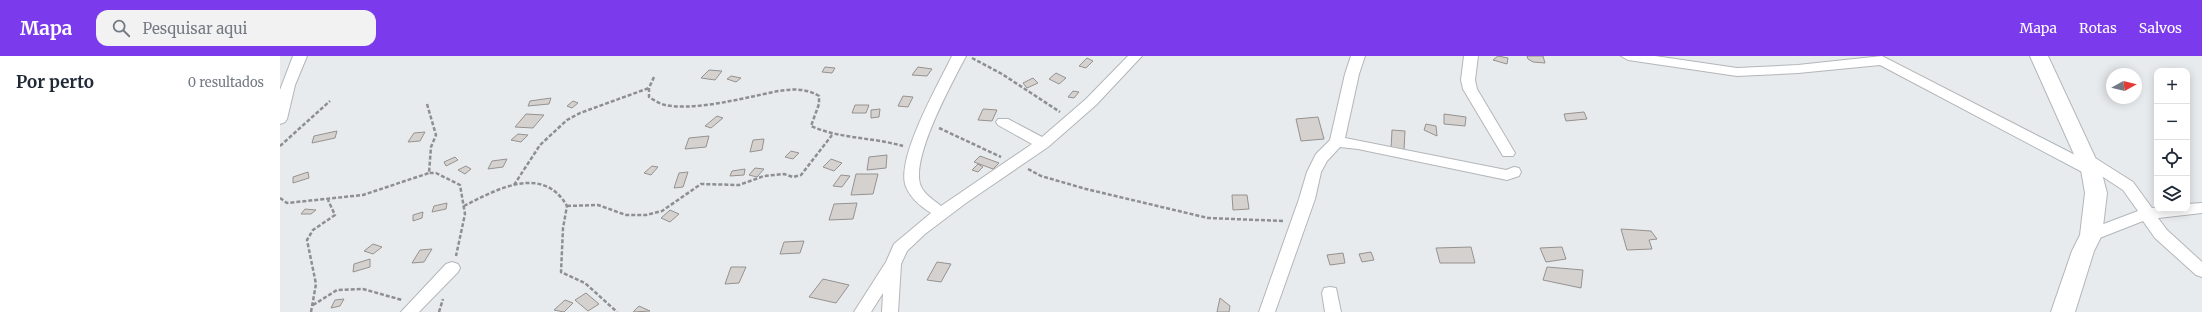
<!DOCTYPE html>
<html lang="pt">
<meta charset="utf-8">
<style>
:root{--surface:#fff;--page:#f2f2f3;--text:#1f2937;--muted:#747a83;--line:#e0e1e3;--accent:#7c3aed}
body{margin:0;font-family:Merriweather,serif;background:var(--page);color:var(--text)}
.controls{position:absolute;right:12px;top:12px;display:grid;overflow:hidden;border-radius:8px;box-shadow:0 2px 10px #0003}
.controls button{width:36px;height:36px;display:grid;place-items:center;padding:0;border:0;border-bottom:1px solid var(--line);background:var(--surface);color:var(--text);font:20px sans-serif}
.compass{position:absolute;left:1826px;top:12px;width:36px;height:36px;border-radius:50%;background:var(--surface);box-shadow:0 2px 10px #0003;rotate:82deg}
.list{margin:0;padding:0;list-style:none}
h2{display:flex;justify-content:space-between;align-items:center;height:52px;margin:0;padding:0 16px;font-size:17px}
h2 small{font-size:13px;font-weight:400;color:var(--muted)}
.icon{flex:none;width:22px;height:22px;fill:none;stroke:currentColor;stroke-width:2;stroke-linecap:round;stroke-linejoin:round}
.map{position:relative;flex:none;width:1922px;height:256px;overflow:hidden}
header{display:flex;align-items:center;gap:24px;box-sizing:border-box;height:56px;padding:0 20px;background:var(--accent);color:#fff}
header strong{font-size:19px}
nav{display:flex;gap:22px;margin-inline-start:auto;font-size:14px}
.search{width:280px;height:36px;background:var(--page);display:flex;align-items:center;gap:10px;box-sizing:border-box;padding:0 14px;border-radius:12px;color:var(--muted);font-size:15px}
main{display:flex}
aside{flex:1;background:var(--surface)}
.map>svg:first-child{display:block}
.building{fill:#d5d1cf;stroke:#959290}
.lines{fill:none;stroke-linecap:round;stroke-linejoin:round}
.street-casing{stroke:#b3b6b8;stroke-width:2}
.secondary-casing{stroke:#b3b6b8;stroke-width:2}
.path{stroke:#8d8f91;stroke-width:2.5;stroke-dasharray:4 2;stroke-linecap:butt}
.street{fill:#fff;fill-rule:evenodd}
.secondary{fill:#fff;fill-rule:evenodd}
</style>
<header>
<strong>Mapa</strong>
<div class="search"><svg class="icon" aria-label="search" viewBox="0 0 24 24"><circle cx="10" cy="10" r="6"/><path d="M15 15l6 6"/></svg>Pesquisar aqui</div>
<nav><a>Mapa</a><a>Rotas</a><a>Salvos</a></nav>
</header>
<main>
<aside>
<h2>Por perto<small>0 resultados</small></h2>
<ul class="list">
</ul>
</aside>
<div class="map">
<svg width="1922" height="256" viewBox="0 0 1922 256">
<rect width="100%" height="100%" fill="#e8ebee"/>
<path class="building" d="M1218 0 1228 2 1227 8 1213 4Z
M1247 0H1263L1265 7 1253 6 1248 3Z
M807 2 813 5 806 12 799 10Z
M545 11 555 12 552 17 542 16Z
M638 11 652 13 647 20 632 19Z
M429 14 442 15 435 24 421 22Z
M776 17 786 22 779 28 769 23Z
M451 20 461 22 456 26 447 23Z
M753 22 758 27 747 32 743 27Z
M793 35 799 36 794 42 788 41Z
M623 40 633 41 628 51 618 50Z
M271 42 269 48 248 50 250 45Z
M293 45 298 47 292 52 287 50Z
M575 49H589L586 57H572Z
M600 53 599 61 591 62V54Z
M703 53 717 54 712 65 698 64Z
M1304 56 1307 63 1286 65 1284 58Z
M246 58 264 59 253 72 235 71Z
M1164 58 1186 61 1185 70 1164 68Z
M437 60 443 62 431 72 425 70Z
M1038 61 1044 83 1021 85 1016 63Z
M1146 68 1156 70 1157 80 1144 74Z
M1112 74 1125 75 1124 94 1111 93Z
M57 75 55 82 32 87 34 80Z
M145 76 140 85 128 86 134 77Z
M238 78 248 79 241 86 231 84Z
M429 80 426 91 405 93 409 82Z
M484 83 482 94 470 96 473 84Z
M511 95 519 97 513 103 505 101Z
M607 99 606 112 587 114 589 101Z
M700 100 719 107 713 113 694 106Z
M175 101 178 104 166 110 164 106Z
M227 103 223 111 208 113 212 105Z
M551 103 562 107 554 115 543 111Z
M698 108 703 111 698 116 692 114Z
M186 110 191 113 185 118 178 114Z
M372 110 378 111 371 119 364 117Z
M475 112 484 113 477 121 469 119Z
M465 113 464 119 450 120 452 115Z
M28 116 29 122 13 127V121Z
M408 116 403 131 394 132 399 117Z
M576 118H598L593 138 571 139Z
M561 119 570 120 562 131 553 130Z
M952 139H967L969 153 953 154Z
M167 147 166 153 152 156 154 150Z
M577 147 573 163 549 164 554 148Z
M25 153 36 154 31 158H21Z
M390 154 399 158 390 166 381 162Z
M143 156 142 162 133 165V159Z
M1341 173 1371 175 1377 183 1369 184 1372 193 1347 194Z
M524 185 520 197 500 198 504 186Z
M93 188 102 191 93 198 84 195Z
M1191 191 1195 207H1160L1156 192Z
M1282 191 1286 203 1266 206 1260 192Z
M152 193 144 206 132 207 140 194Z
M1091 196 1094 204 1082 206 1079 198Z
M1063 197 1065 207 1050 209 1047 199Z
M90 203V211L73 216 74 208Z
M657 206 671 208 661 226 647 224Z
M451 211H466L459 227 445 228Z
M1267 211 1303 214 1301 232 1263 224Z
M543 223 569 229 556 247 529 241Z
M306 237 319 248 308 255 295 244Z
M940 242 950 250 949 256H937Z
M64 243 60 250 51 252 55 244Z
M285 244 293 247 284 256 274 254Z
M359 250 370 255 353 256Z"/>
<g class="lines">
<g class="street-casing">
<path id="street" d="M13 0H27L15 29 7 63 5 66 0 68V34Z
M672 0H686C672 27 632 99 640 128 643 138 654 144 661 150L752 88 718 69 716 66 718 63H728L762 81 806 43 848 0H862L816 49 768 91 686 147 645 178 627 195 621 208 618 256H602L603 237 591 256H574L606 206 614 188 651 157C640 150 629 141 625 128 618 98 659 27 672 0Z
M1071 0H1085L1079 18 1065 82 1226 114 1234 111 1239 112 1241 116 1239 120 1227 124 1078 93 1060 91 1047 105 1041 116 1035 143 995 256H979L1019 143 1027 116 1036 98 1050 84 1065 18Z
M1184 0H1198L1195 24 1197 33 1235 97 1233 100H1223L1183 33 1181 24Z
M1341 0H1375L1457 12 1518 9 1602 0 1801 102 1807 99 1812 100 1853 126 1872 152 1907 153V148L1922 147V157L1878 162 1887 174 1922 206V221L1916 219 1875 182 1863 165 1817 183 1811 185 1805 183 1803 179 1805 175 1858 155 1843 134 1817 117 1811 119 1806 118 1600 9 1518 17 1457 20 1348 4Z
M172 206 178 208 180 212 178 216 139 256H121L166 208Z
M1050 231 1056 232 1061 256H1045L1042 237 1044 232Z"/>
</g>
<g class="secondary-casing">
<path id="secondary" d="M1750 0H1768L1821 114 1827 137 1822 179 1814 195 1795 256H1771L1792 195 1800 179 1805 137 1801 114Z"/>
</g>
<path class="path" d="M692 2 722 18 780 56
M374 21 369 32V41C374 44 380 48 385 49 409 54 447 46 470 41 492 37 518 27 539 40V48L531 70C560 83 592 81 623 90
M147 48 156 79 151 91 149 117H156L180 129 185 158 176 200
M659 72 721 101
M0 90 50 45
M748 113 761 120 806 133 928 162 1003 165
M234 129 260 89 287 64 300 57 369 32
M0 142 7 147 83 139 149 117
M184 150C217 133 263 108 287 150L283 172 281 216 305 227 337 256
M287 150 318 149 346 159H366L382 155 421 128 459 129 484 120 504 118 513 121 521 119 552 79
M33 249 57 234 83 233 122 244
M31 256 36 228 27 184 33 174 55 159 48 144
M159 256 163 243"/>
<use href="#street" class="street"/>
<use href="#secondary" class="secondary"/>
</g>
</svg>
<div class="controls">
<button>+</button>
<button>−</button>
<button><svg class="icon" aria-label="locate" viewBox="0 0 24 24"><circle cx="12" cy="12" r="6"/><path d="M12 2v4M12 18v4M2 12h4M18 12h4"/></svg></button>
<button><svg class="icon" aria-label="layers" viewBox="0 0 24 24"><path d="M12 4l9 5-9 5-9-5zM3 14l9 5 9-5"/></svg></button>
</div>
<svg class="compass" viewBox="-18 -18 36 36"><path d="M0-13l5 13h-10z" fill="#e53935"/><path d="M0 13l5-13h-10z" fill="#747a83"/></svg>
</div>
</main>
